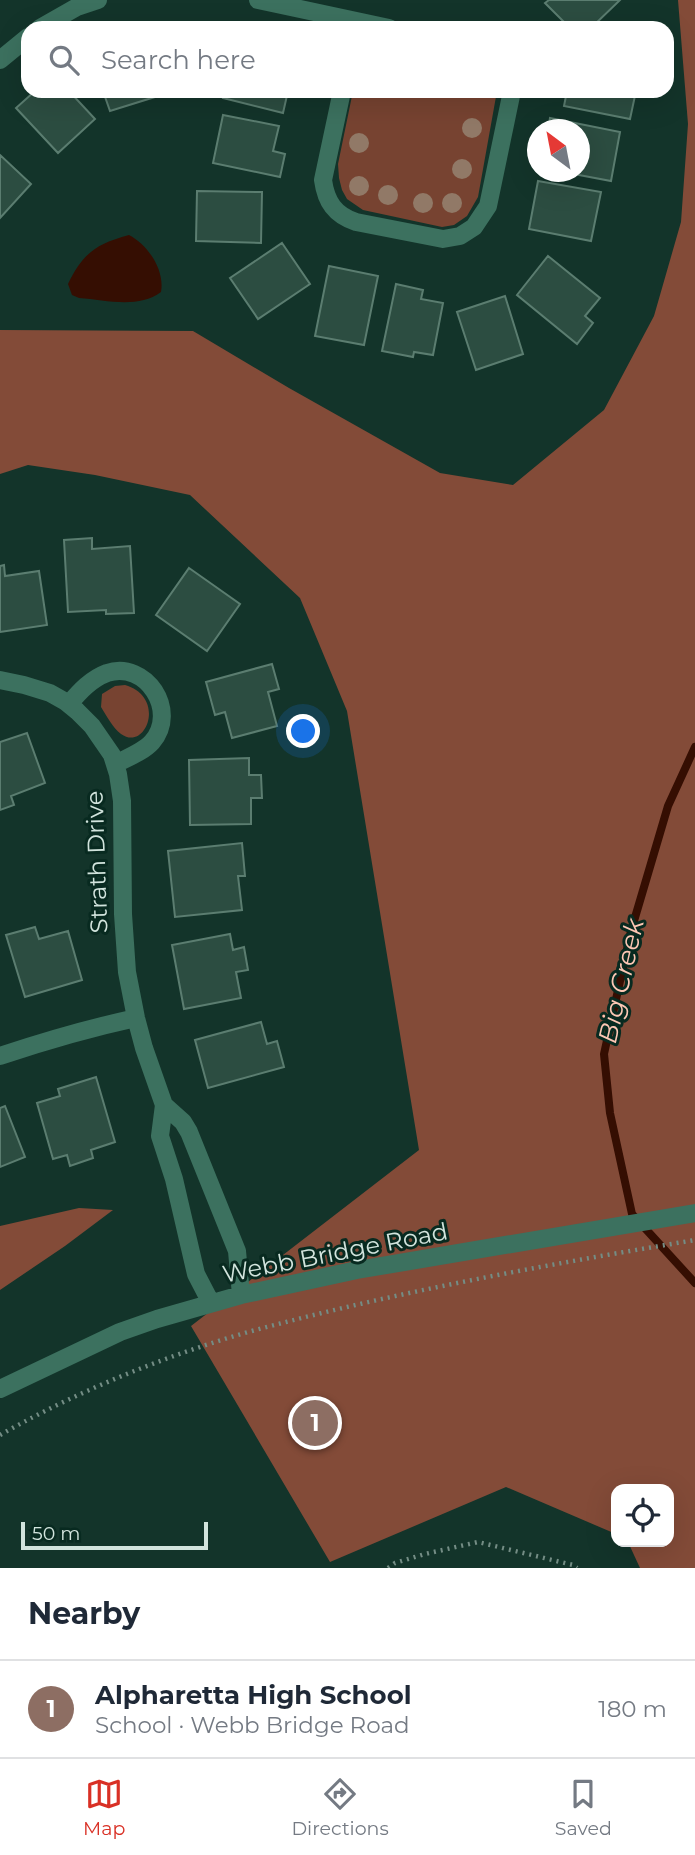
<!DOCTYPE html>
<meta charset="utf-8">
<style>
:root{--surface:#fff;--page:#f6f6f7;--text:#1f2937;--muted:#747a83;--line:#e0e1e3;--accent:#d93025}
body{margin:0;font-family:Montserrat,sans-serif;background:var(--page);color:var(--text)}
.controls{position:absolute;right:21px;bottom:21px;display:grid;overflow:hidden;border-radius:14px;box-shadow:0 7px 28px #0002}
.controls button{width:63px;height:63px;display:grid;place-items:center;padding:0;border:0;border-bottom:2px solid var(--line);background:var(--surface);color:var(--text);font:35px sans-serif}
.compass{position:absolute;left:527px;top:119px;width:63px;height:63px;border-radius:50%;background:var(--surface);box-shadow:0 7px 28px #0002;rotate:328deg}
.scale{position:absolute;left:21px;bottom:18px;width:187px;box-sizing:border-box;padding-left:7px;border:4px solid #d2e4dd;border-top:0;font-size:19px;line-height:24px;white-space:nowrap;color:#d2e4dd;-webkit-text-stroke:5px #082a20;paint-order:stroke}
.you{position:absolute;left:304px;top:732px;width:24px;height:24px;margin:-18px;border:5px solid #fff;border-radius:50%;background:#1a73e8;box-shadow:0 0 0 10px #1a73e833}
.badge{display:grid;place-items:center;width:46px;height:46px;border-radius:50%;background:var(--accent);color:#fff;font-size:23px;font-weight:700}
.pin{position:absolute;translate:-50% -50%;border:4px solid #fff;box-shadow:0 2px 7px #0006}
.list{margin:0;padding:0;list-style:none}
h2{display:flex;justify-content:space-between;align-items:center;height:91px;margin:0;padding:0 28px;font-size:30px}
h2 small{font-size:23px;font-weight:400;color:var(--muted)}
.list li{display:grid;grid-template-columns:46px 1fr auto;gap:21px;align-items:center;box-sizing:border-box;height:98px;padding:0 28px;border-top:2px solid var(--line)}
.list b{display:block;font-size:26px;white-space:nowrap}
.list p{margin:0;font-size:23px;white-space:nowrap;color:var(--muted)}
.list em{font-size:23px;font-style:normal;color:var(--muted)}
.icon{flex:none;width:38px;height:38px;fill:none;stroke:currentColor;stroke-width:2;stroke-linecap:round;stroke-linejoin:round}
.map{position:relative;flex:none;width:695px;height:1568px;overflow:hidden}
.search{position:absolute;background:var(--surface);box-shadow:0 7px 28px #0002;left:21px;right:21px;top:21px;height:77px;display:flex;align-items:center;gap:18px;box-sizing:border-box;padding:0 24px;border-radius:21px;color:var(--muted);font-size:26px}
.sheet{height:189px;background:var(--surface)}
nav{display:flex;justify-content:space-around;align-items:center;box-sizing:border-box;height:98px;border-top:2px solid var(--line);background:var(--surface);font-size:19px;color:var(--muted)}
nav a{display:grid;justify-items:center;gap:4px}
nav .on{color:var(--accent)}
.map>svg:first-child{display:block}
.green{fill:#774331}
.forest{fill:#834b38}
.water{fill:#350e02}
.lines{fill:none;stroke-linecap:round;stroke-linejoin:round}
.stream{stroke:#350e02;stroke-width:8}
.building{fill:#2c4d41;stroke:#5b7d70;stroke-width:2}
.path{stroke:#748d85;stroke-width:4.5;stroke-dasharray:2 5;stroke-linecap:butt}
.minor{stroke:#3c715f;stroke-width:18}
.tree{fill:#917967}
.labels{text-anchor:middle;stroke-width:6;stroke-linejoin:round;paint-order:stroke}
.street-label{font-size:24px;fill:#d2e4dd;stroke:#082a20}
.water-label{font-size:26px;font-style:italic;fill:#fdc7b4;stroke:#082a20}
</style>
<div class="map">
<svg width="695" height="1568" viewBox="0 0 695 1568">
<rect width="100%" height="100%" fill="#13342a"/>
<path class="green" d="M353 91H497L478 197 467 216 454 225 442 227 363 210 347 199 342 190 339 178 338 164Z
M125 685C167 697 146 752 121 734 113 728 106 715 101 707L102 694 115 686Z"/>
<path class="forest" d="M678 0H695V1568H640L628 1542H669V1489H616V1534L506 1487 330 1562 191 1326 419 1150 347 711 300 598 190 495 95 475 28 465 0 474V330L193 331 289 388 440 473 513 485 604 410 654 316 681 222 688 124Z
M79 1208 113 1210 65 1246 0 1290V1226Z"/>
<path class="water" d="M129 235C148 245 165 270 161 292 138 309 106 300 79 298L72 295 68 284C83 253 96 244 129 235Z"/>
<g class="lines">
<path class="stream" d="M695 747 668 806 631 931 604 1054 610 1113 632 1214 695 1283"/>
</g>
<path class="building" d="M549 0H620L591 28H570L545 3Z
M35 91H69L95 119 58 153 16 108Z
M103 91H156L158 96 110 111Z
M225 91H288L283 113 223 98Z
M567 91H636L630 119 564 106Z
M223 115 279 126 273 151 285 154 280 177 213 163Z
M550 118 620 132 611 181 563 172H580V130H548Z
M0 155 31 184 0 218Z
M538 181 601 192 591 241 529 229Z
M197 191 262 192 261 243 196 241Z
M282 243 310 284 258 319 230 278Z
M548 256 600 298 585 316 593 323 577 344 517 295Z
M329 266 378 276 364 345 315 336Z
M396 284 423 290 421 299 443 303 433 355 414 352 413 357 382 351Z
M505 296 523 354 476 370 457 312Z
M92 538V549L130 546 134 613 106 614V610L68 612 64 540Z
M4 565 5 576 39 571 47 625 0 632V566Z
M189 568 240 604 207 651 156 615Z
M272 664 279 689 268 692 277 726 232 738 225 712 215 715 206 682Z
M27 733 45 783 11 796 14 805 0 810V742Z
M249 758V775H261L262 798H251V824L190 825 189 760Z
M242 843 245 876H238L242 910 175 917 168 851Z
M35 927 39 939 68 931 82 980 25 997 6 935Z
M230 934 233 950 244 947 248 970 236 972 241 998 184 1009 172 945Z
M261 1022 267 1044 277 1041 284 1067 208 1088 195 1040Z
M96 1077 115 1142 91 1150 93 1158 70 1166 67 1155 53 1159 37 1103 60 1096 58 1089Z
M5 1106 25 1157 0 1167V1108Z"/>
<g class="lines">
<path class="path" d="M0 1435C78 1391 162 1357 248 1332 395 1292 545 1265 695 1240
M388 1568 395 1563 425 1554 478 1542 573 1565 577 1568"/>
<path class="minor" d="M258 0 389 28
M40 28 77 7 98 0
M0 60 28 37
M342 91 323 180C326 202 335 215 356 222L443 239 460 236 474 227 488 206 512 91
M0 680 24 685 50 693 66 702 77 711 92 726 112 755 118 774 122 801 123 914 127 972 136 1018 144 1048 164 1105 183 1122 189 1132 237 1251 241 1295
M69 704C80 691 91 679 107 673 146 660 179 711 152 742 143 752 127 758 115 764
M0 1056C45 1041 90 1028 136 1018
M164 1105 160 1136 174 1179 196 1274 211 1303
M0 1389 120 1332 157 1319 241 1295 357 1270 695 1213"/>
</g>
<g class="tree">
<circle cx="472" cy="128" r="10"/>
<circle cx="359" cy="143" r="10"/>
<circle cx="462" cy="169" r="10"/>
<circle cx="359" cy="186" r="10"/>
<circle cx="388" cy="195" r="10"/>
<circle cx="423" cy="203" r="10"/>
<circle cx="452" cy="203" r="10"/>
</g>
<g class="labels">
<g class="street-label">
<text transform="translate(97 862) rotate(-92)" y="8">Strath Drive</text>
<text transform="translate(335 1253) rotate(-11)" y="8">Webb Bridge Road</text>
</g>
<g class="water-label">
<text transform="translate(621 981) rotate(-77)" y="9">Big Creek</text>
</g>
</g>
</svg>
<div class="controls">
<button><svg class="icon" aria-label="locate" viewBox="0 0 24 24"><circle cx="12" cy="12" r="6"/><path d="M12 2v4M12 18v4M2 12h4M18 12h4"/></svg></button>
</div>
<svg class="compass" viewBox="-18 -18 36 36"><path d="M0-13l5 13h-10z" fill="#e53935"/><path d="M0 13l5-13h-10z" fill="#747a83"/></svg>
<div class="scale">50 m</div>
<div class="you"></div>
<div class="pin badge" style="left:315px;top:1423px;background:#8d6e63">1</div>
<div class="search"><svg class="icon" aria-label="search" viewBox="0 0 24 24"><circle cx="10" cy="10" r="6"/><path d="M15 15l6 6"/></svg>Search here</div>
</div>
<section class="sheet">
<h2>Nearby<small></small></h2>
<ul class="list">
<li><span class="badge" style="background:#8d6e63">1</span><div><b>Alpharetta High School</b><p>School · Webb Bridge Road</p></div><em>180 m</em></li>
</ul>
</section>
<nav>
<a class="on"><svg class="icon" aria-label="map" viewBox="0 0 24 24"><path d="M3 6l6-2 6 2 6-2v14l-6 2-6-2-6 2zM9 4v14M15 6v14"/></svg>Map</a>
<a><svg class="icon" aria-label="directions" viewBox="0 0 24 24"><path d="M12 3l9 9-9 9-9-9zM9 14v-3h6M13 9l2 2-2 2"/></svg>Directions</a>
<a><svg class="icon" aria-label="saved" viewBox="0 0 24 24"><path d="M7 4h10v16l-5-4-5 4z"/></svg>Saved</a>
</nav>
